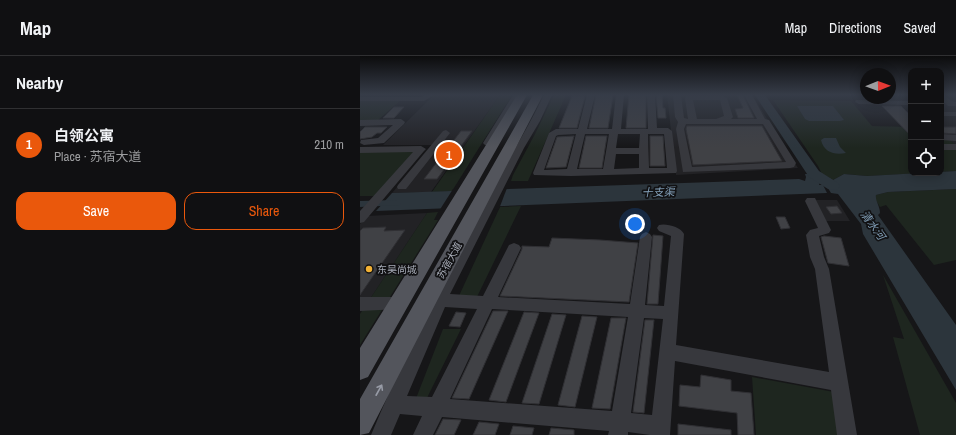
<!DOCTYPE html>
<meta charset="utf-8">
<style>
:root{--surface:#101012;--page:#19191b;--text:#f1f3f6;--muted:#9c9d9f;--line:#303032;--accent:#ea580c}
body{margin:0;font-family:"Archivo Narrow","Noto Sans SC",sans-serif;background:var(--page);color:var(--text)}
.controls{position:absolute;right:12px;top:12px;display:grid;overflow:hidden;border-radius:8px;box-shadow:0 2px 10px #0003}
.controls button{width:36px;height:36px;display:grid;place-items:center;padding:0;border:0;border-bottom:1px solid var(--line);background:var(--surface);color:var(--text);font:20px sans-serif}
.compass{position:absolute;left:500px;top:12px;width:36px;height:36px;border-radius:50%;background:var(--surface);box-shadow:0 2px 10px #0003;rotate:89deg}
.you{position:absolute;left:275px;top:168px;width:14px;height:14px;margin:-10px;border:3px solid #fff;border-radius:50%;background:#1a73e8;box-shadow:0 0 0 6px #1a73e833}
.badge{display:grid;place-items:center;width:26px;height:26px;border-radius:50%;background:var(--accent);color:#fff;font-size:13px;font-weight:700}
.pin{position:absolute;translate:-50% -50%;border:2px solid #fff;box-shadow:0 1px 4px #0006}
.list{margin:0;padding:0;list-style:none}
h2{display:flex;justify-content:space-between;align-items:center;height:52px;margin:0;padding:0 16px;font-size:17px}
h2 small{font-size:13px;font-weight:400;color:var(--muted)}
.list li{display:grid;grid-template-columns:26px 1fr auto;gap:12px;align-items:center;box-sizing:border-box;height:72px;padding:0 16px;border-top:1px solid var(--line)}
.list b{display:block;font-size:15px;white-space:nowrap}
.list p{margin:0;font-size:13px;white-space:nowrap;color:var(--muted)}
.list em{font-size:13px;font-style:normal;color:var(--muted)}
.actions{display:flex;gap:8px;padding:12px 16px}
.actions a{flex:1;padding:9px 0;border:1px solid var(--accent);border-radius:12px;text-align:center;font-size:14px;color:var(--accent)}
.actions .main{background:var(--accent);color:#fff}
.icon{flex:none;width:22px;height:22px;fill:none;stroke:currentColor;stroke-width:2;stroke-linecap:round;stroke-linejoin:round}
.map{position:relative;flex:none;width:596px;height:379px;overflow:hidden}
header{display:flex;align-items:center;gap:24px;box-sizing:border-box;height:56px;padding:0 20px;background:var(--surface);border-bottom:1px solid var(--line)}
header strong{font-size:19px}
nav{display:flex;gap:22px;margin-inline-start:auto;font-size:14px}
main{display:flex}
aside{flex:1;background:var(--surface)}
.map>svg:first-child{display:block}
.built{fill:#222225}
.green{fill:#1e261f}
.water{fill:#2c353c}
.pier{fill:#161618}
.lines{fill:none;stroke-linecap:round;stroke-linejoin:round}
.canal{fill:#2c353c;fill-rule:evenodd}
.river{fill:#2c353c;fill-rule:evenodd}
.building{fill:#404145;stroke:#303034}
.minor{fill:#37383d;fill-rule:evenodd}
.major{fill:#53555c;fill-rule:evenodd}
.oneway{stroke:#979ba6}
.poi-dot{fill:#f2b134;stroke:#111113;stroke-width:1.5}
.labels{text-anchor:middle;stroke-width:3.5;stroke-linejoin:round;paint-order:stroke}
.street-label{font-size:10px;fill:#a8adb8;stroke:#111113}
.poi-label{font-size:10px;fill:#a8adb8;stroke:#111113;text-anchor:start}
.water-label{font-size:11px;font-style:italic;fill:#7f9bb3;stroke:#111113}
</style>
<header>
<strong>Map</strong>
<nav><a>Map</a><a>Directions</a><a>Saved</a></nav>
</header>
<main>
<aside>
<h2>Nearby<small></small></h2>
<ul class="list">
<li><span class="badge">1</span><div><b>白领公寓</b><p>Place · 苏宿大道</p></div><em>210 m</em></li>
</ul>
<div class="actions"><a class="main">Save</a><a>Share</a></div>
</aside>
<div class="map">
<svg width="596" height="379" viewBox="0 0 596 379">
<rect width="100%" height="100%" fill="#161618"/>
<path class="built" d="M74 39H140L71 136 32 137 73 89H23Z
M307 39H392L438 112 316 119Z
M581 39H596V107H581Z
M452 144H477L490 165H463Z
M67 157 8 246H0V168L7 160Z"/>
<path class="green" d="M140 39H152L92 135 72 136Z
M194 39H206L168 125H151L153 119 175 78Z
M0 44H41L18 64 0 65Z
M413 44 491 45 512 70 551 71V117H565L507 120 484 118 473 124 462 118 458 110Z
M581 83 591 85 596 89V115L581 116Z
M0 96H55L15 140H0Z
M596 133V204L574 209 526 149 520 151 515 143 516 139 528 136Z
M161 150 116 243 98 242 140 151Z
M78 156 74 164H78L0 289V258L67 157Z
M523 219 596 347V379H560L533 281 544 283Z
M83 273H101L65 346 55 345Z
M392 321 474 336 479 379H396Z"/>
<path class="water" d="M437 50H473L484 64 480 65H449L445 63Z
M464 82H476L480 91 486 97C475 99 464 97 461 84Z
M596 115V133L528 136 516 139C515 145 520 150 520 157L518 159 596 269V334L503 178 501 168 478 138 471 137 466 129 468 128 461 124 459 129H463L467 137 16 155 32 137 439 123 445 125 446 121 445 118H462L473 124 484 118 507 120Z"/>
<path class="pier" d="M147 132 139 153 79 155 93 133Z"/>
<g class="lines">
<path class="canal" d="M37 144 41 147 40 149 0 151V145Z"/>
<path class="river" d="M395 39H405L459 115 478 127 480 130 478 133 473 134 468 133 449 121Z"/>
</g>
<path class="building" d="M236 39H253L248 72H229Z
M269 39H286V72H266Z
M296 39H302L303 52H305L306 62H298Z
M377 39H383L394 62H378L375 53 383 52Z
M212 40H225L217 72H199Z
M522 50H541L551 60V80Z
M34 51H44L34 62H23Z
M327 70H402L422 105 333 109 326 73Z
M5 71H27L21 77H17L12 81 0 83V76Z
M581 71H596V78L581 77Z
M101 75H112L77 123H64Z
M214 80 206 111 186 112 197 81Z
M226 80H247L242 112H219Z
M290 80H303L305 110H290Z
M477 150 482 157 471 158 466 151Z
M416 161H425L430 172 421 173Z
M26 171 24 175 45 174 0 239V175L3 172Z
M293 179 303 180 298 248H287Z
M464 180 481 182 489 210 468 207 461 181Z
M192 182 240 184 278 187 269 246 140 240 162 193V190L189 191Z
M133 255H148L109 343 92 342Z
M96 256 106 257 100 271 89 270Z
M164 256 179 257 146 346 129 344Z
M192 258 206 259 179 348 162 347Z
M222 260 237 261 215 351 198 349Z
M251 262H266L250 353 232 352Z
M285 264H294L284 357 273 356Z
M341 319 371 324V335L391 337 394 379H378L377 357 319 350 320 329 340 331Z
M83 363 101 364 94 379H75Z
M119 366 139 368 135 379H113Z
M318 368 371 374V379H318Z
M153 370 174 372 172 379H150Z
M191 372 214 374V379H189Z"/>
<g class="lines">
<path class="minor" d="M65 39H74L64 45H0V41H62Z
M153 39H161L131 89H125L123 87Z
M184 39H192L180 65 164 92 90 238 123 240 149 189 154 187 159 189 161 192 138 241 270 248 280 181 282 178 286 176 290 178 292 181 285 249 304 250 311 180 299 175 297 172 299 169C306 167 321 171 324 178L316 289 469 316 455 213 450 201 446 179 450 174 458 172 445 145 447 142H455L471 174 469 177 459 180 464 201 469 213 497 379H477L471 334 315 305 310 379H290L268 376V379H248L249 375 82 361 73 379H53L62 360 40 358 31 379H11C46 295 88 214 131 134 149 102 168 72 184 39ZM85 251 117 253 72 341 47 340ZM132 253 268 261 252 355 90 343ZM284 262 303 263 292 359 271 357Z
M227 39H235L227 73H252L256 39H264L261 73H288L287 39H295L297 72H308L312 75 317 115 316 117 211 120 174 119 173 117 189 77 196 73H218ZM216 78 207 113 184 114 196 80 198 79ZM225 78H249L243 113H217ZM258 78H280L279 92H256ZM288 78H304L307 112H289ZM256 98H279V112L254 113Z
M313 39H321L324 62 328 63 325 42 326 40H363L367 42 373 61 371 63H397L384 39H392L405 63 409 64 436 107 434 111 430 112 323 116 316 73 318 66 315 61ZM333 44H360L364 60 356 63H337ZM326 68H403L426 106 332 111 324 73Z
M581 39C587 39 590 46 596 46V50H588L581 44Z
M496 44 551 45V49L499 48 495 46Z
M581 56H596V60H581Z
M41 63 45 66 44 68 24 87 4 89 0 87 1 84 18 82 33 69 0 70V64Z
M86 74 90 77 46 133H38L37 131 38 129 83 75Z
M581 78 596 79V85L581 84Z
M581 88H596V94H581Z
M61 90 66 93 64 95 4 166 0 167V155L53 96 0 97V91Z
M0 241H39L44 242 47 247 44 252 39 253 0 255Z"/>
<path class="major" d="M157 39H167L8 321 0 324V292Z
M173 39H183L9 377 0 379V343Z"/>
</g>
<defs><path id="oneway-shaft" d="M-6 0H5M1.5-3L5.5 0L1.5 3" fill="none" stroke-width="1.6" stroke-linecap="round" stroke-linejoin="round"/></defs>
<use class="oneway" href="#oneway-shaft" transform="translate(19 334) rotate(-61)"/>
<linearGradient id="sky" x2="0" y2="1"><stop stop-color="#0c0c0d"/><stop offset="0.42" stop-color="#363c48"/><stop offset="1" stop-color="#363c48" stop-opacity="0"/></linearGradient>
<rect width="596" height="92" fill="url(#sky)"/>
<circle class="poi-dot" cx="9" cy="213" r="4"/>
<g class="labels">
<g class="street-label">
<text transform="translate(89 204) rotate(-61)" y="4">苏宿大道</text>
</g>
<g class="poi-label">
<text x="17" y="217">东吴尚城</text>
</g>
<g class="water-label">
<text transform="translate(298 136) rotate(-2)" y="4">十支渠</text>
<text transform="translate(513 169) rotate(54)" y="4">清水河</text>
</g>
</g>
</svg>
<div class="controls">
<button>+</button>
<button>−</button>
<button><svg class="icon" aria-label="locate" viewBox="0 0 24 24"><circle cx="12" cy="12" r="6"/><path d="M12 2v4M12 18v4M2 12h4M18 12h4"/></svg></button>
</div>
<svg class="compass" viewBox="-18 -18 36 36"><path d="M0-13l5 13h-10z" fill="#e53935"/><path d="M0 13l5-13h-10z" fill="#9c9d9f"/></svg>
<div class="you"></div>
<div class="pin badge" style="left:89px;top:99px">1</div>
</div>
</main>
